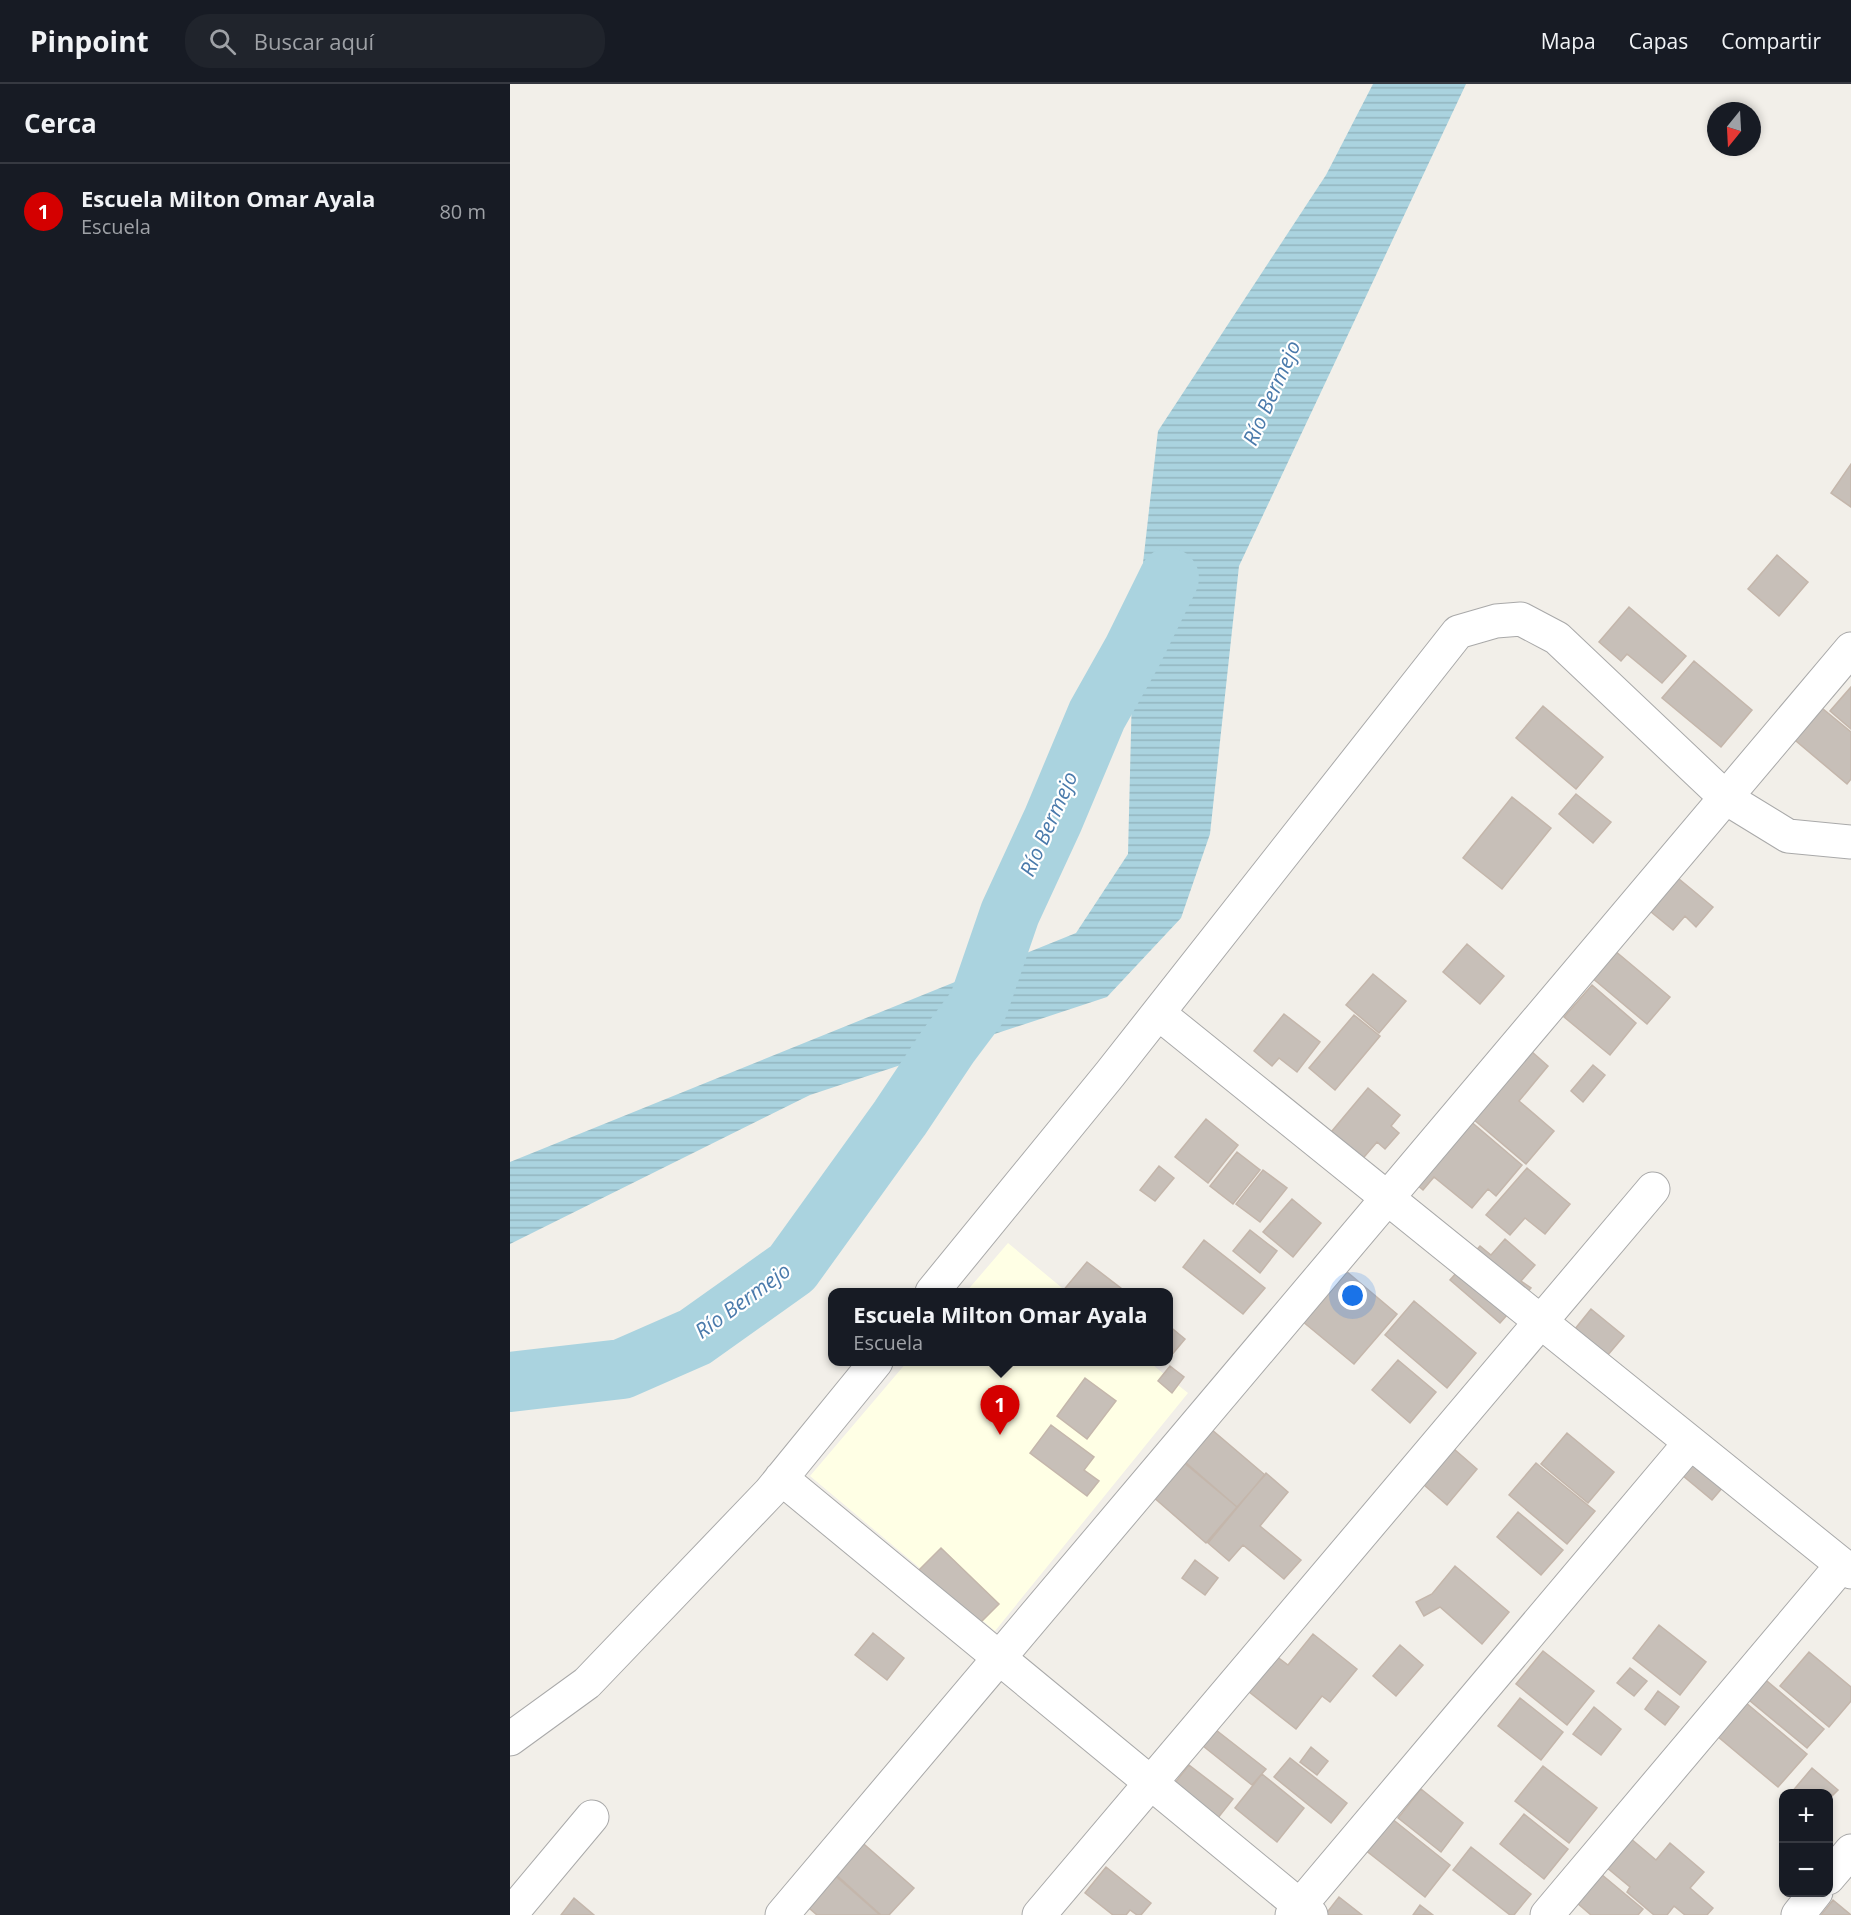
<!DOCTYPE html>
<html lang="es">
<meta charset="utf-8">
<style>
:root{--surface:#171b24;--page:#20242c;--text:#f1f3f6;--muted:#9ea1a6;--line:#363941;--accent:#d40000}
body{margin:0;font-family:"Open Sans",sans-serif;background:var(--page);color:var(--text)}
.controls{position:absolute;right:18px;bottom:18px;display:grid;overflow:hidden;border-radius:12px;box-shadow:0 3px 9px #0003}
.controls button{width:54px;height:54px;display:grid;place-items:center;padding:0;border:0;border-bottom:2px solid var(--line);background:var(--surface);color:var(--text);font:30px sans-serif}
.compass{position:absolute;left:1197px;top:18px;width:54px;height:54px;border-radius:50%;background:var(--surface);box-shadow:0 3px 9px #0003;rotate:198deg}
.you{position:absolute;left:843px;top:1212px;width:21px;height:21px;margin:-15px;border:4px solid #fff;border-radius:50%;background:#1a73e8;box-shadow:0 0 0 9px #1a73e833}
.badge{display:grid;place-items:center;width:39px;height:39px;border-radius:50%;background:var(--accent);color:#fff;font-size:20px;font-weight:700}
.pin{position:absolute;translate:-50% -50px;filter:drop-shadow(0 2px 3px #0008)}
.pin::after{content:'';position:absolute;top:32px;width:21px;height:18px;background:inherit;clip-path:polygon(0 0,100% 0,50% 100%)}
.popup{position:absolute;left:318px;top:1204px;width:345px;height:78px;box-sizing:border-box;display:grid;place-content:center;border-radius:12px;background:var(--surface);filter:drop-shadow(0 2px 4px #0005);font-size:20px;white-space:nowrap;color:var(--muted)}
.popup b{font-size:22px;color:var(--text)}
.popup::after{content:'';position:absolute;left:50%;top:100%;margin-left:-12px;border:12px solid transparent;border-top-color:var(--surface)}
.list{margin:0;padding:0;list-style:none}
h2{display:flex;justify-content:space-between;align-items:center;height:78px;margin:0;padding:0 24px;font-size:26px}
h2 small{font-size:20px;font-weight:400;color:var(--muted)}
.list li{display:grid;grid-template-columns:39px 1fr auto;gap:18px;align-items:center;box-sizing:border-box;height:96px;padding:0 24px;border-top:2px solid var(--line)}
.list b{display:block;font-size:22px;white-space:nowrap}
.list p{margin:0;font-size:20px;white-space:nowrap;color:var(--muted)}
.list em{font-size:20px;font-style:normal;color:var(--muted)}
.icon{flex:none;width:33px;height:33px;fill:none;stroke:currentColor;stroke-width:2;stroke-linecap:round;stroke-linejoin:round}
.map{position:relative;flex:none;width:1341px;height:1831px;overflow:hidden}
header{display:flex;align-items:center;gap:36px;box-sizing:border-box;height:84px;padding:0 30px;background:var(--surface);border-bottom:2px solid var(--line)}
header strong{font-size:28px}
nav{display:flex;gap:33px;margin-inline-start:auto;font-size:21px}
.search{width:420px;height:54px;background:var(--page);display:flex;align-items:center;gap:15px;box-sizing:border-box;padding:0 21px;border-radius:24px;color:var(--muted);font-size:22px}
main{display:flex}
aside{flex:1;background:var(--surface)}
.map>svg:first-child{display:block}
.education{fill:#ffffe5}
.water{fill:url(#water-rules)}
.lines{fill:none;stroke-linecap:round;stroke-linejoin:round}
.river{stroke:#aad3df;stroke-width:60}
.building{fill:#c7bfb8;stroke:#c4b6ab;stroke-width:1.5}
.minor-casing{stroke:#a9a9a9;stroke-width:35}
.minor{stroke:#fff;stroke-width:33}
.labels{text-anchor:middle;stroke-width:4.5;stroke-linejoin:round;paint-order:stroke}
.water-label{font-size:21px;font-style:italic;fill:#4a7aab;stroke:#fff}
</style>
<header>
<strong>Pinpoint</strong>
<div class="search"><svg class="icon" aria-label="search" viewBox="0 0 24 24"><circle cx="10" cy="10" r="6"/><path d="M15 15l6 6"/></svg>Buscar aquí</div>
<nav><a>Mapa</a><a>Capas</a><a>Compartir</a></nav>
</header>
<main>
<aside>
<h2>Cerca<small></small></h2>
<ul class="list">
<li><span class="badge">1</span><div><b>Escuela Milton Omar Ayala</b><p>Escuela</p></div><em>80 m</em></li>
</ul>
</aside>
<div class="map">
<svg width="1341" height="1831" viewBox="0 0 1341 1831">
<defs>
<pattern id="water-rules" width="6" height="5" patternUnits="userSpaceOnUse" patternTransform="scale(1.5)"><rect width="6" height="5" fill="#aad3df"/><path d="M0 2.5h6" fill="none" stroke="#92b5bf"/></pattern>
</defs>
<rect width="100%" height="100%" fill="#f2efe9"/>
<path class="education" d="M498 1159 557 1208H456Z
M397 1278H639L678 1309 485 1547 300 1392Z"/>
<path class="water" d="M863 0H956L729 482 700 750 671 834 597 913 300 1011 0 1160V1078L566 849 618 770 623 567 648 347 816 91Z"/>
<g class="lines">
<path class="river" d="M0 1298 112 1285 185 1253 282 1184 390 1034 438 962 468 922 500 829 543 736 587 631 623 567 659 494"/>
</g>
<path class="building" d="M1341 380V423L1321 409Z
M1267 471 1298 498 1269 532 1238 505Z
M1119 523 1176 572 1152 599 1117 570 1111 577 1089 558Z
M1184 577 1242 626 1211 663 1152 614Z
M1341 603V645L1320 627Z
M1307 620 1341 648V695L1337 700 1280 652Z
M1033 622 1093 673 1066 705 1006 654Z
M1066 710 1101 738 1083 759 1049 730Z
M1002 713 1041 744 992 805 953 774Z
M1163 790 1203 823 1186 843 1175 832 1163 846 1135 823Z
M957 860 994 892 970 920 933 888Z
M1098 861 1160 913 1137 940 1075 888Z
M863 890 896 917 869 949 836 921Z
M1082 901 1126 939 1100 971 1054 933Z
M774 930 810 958 787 988 769 974 762 982 744 967Z
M844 931 870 952 825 1006 799 984Z
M1021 967 1038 982 1009 1017 1044 1047 1016 1080 963 1035Z
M1083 981 1095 991 1073 1018 1061 1007Z
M858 1004 890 1031 881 1042 889 1049 875 1065 867 1058 849 1079 817 1053Z
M952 1030 1012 1081 986 1112 978 1105 962 1124 924 1093 913 1106 900 1095Z
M696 1035 728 1061 698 1099 665 1073Z
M727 1068 750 1086 723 1120 700 1102Z
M649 1082 664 1094 645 1117 630 1106Z
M1017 1084 1060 1120 1035 1150 1015 1134 1000 1151 976 1131Z
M753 1086 777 1104 750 1138 726 1120Z
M782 1115 811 1139 783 1173 753 1148Z
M740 1146 767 1167 750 1189 723 1167Z
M995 1155 1025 1181 1011 1197 1021 1204 990 1239 940 1196 970 1162 981 1171Z
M694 1156 755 1204 733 1230 673 1183Z
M577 1178 616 1208H552Z
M830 1182 887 1230 844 1280 786 1232Z
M904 1217 966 1269 937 1304 875 1251Z
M1081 1225 1114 1252 1097 1272 1065 1245Z
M658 1241 675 1255 660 1273 658 1271Z
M888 1276 926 1308 900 1339 862 1306Z
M660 1282 674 1293 662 1309 648 1297Z
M575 1294 606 1317 577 1355 547 1332Z
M541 1341 584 1373 574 1386 589 1397 577 1412 520 1369Z
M701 1345 755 1391 727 1423 674 1377Z
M1057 1349 1104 1388 1078 1419 1031 1380Z
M936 1358 967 1385 937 1421 906 1394Z
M672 1377 727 1423 696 1459 642 1412Z
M1026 1379 1085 1427 1057 1460 999 1411Z
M1160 1381 1231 1382 1202 1416Z
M756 1389 778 1408 750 1442 791 1476 774 1495 733 1461 719 1477 698 1459Z
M1008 1428 1053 1466 1031 1491 987 1453Z
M431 1464 489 1520 457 1552 399 1496Z
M685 1476 708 1494 695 1511 672 1494Z
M945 1482 999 1528 972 1560 930 1523 914 1532 906 1518 922 1510Z
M1149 1541 1196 1578 1170 1611 1123 1574Z
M363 1549 394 1574 377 1596 345 1571Z
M803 1550 847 1585 820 1618 812 1612 786 1645 734 1604 762 1569 778 1581Z
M890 1561 913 1581 886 1612 863 1592Z
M1033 1567 1084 1607 1057 1641 1006 1600Z
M1299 1568 1341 1603V1617L1319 1643 1270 1602Z
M1120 1584 1137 1597 1124 1612 1107 1599Z
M1251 1592 1314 1645 1297 1664 1234 1612Z
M1148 1607 1169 1623 1155 1641 1135 1625Z
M1229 1613 1297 1670 1268 1703 1201 1647Z
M1010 1614 1053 1648 1031 1676 988 1642Z
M1084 1623 1111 1645 1091 1671 1063 1650Z
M706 1646 756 1685 742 1701 693 1662Z
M801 1663 818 1677 807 1691 790 1678Z
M780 1674 837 1719 821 1739 764 1693Z
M679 1681 723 1715 696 1749 653 1714Z
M1033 1682 1087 1724 1059 1759 1005 1717Z
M1302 1684 1328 1706 1318 1716V1710L1281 1709Z
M752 1690 794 1724 767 1758 725 1724Z
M911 1705 953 1739 931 1768 888 1734Z
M876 1730 940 1781 915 1813 850 1762Z
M1014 1730 1058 1765 1034 1795 990 1760Z
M339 1747 404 1804 379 1831H371L312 1778Z
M1120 1754 1146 1776 1160 1759 1194 1788 1180 1804 1203 1824 1197 1831H1175L1164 1822 1157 1831H1144L1117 1808 1120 1803 1096 1783Z
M961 1763 1021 1810 1004 1831H1000L943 1786Z
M312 1780 370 1831H307L284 1811Z
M596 1783 641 1819 631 1831H627L620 1826 616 1831H603L575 1809Z
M1091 1790 1133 1825 1128 1831H1081L1067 1819Z
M829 1813 852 1831H815Z
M64 1814 84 1831H51Z
M1323 1816 1341 1831H1311Z
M910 1821 923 1831H903Z"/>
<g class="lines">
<g class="minor-casing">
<path id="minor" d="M648 929 1341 1488
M422 1208 600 990 948 548 986 537 1011 535 1047 554 1216 714 1278 752 1341 758
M271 1394 801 1831
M0 1655 77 1599 260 1408 366 1278
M1318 1794 1341 1767
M0 1831 82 1733
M272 1831 1341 565
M529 1831 1143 1105
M782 1831 1180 1359
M1037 1831 1332 1481
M1288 1831 1306 1808"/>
</g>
<use href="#minor" class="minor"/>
</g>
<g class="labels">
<g class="water-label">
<text transform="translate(762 309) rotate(-66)" y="7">Río Bermejo</text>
<text transform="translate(539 740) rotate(-66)" y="7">Río Bermejo</text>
<text transform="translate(233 1217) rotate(-36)" y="7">Río Bermejo</text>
</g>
</g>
</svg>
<div class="controls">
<button>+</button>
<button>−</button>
</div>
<svg class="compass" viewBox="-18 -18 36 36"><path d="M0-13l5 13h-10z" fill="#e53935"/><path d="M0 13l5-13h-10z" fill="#9ea1a6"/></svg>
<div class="you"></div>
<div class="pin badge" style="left:490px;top:1351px">1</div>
<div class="popup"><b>Escuela Milton Omar Ayala</b>Escuela</div>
</div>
</main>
